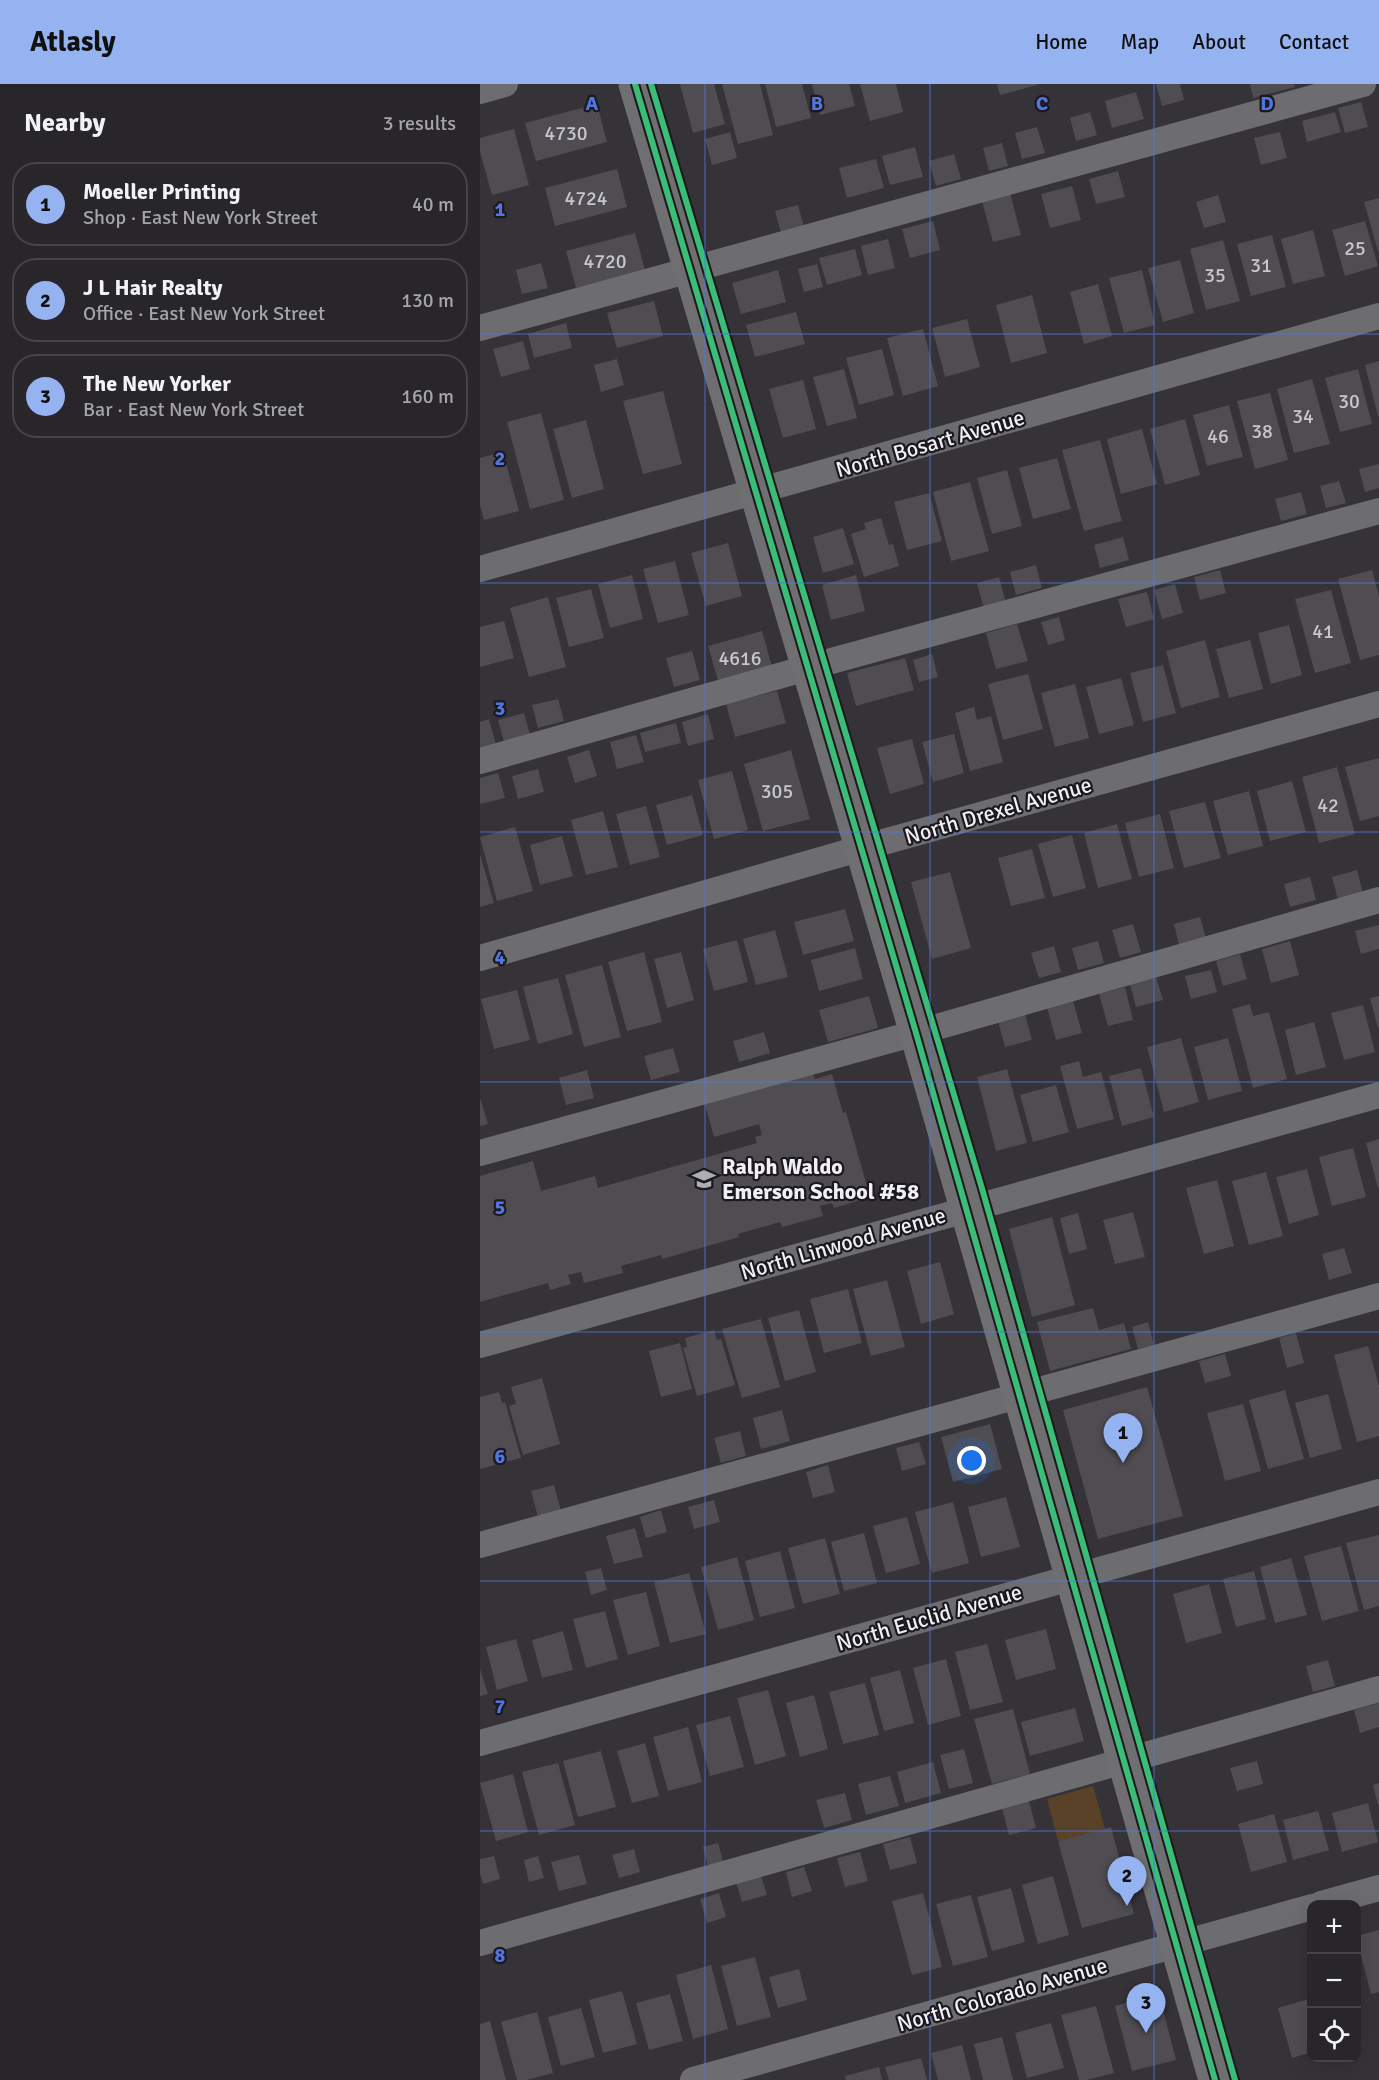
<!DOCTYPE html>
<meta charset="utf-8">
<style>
:root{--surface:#28262a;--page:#343236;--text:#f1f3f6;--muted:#a5a5a8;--line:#444347;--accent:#95b2f1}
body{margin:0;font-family:Signika,sans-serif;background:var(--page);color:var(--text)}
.controls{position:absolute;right:18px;bottom:18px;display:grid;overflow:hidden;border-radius:12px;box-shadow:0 6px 24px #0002}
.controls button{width:54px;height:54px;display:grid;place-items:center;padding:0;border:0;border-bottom:2px solid var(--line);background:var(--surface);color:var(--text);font:30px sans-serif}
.you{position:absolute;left:492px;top:1377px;width:21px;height:21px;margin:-15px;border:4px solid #fff;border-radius:50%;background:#1a73e8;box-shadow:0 0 0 9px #1a73e833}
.badge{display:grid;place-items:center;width:39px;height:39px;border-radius:50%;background:var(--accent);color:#111;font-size:20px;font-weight:700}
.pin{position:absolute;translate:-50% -50px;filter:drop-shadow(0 2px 3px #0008)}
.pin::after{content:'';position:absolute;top:32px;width:21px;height:18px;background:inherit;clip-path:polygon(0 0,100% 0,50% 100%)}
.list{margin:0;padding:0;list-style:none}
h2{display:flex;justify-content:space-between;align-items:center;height:78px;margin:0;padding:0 24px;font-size:26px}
h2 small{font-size:20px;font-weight:400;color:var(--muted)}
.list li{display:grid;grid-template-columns:39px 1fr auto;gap:18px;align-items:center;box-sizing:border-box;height:84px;margin:0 12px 12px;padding:0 12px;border:2px solid var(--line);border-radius:24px}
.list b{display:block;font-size:22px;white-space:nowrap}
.list p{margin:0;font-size:20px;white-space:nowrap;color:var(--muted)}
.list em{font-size:20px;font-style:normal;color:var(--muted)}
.icon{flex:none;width:33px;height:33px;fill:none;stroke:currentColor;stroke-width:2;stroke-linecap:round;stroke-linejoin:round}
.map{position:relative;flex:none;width:899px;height:1996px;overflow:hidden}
header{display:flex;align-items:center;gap:36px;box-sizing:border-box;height:84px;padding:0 30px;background:var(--accent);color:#111}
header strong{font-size:28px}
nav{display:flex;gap:33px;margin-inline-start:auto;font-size:21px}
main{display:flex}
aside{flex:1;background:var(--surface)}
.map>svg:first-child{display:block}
.green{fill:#594228}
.building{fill:#4f4d51}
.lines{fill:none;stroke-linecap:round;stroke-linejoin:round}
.minor{stroke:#6d6d6f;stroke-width:26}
.major{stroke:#6f6e71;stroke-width:33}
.cycleway-casing{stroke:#1b191e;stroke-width:10}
.cycleway{stroke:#3abd76;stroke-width:6}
.grid{fill:none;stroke:#5276e0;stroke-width:1.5;stroke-opacity:0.55}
.labels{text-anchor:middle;stroke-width:4.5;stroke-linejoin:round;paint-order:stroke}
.number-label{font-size:20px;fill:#c8c6cd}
.street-label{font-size:22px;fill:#f1eff6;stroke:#1b191e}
.poi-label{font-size:22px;font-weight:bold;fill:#f1eff6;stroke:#1b191e;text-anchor:start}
.grid-label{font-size:20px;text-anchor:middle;font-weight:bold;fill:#5276e0;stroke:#1b191e;stroke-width:4.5;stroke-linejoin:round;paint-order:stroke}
</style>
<header>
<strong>Atlasly</strong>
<nav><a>Home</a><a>Map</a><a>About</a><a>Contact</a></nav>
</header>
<main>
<aside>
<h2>Nearby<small>3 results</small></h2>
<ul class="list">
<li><span class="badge">1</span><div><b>Moeller Printing</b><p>Shop · East New York Street</p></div><em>40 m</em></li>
<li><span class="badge">2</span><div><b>J L Hair Realty</b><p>Office · East New York Street</p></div><em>130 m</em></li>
<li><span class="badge">3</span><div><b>The New Yorker</b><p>Bar · East New York Street</p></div><em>160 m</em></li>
</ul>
</aside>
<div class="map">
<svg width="899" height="1996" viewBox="0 0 899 1996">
<rect width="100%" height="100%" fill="#353238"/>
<path class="green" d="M613 1702 625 1745 578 1757 567 1715Z"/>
<path class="building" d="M200 0H234L245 40 213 49Z
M242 0H280L293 51 258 60Z
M285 0H322L331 34 296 43Z
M332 0H369L375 22 340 31Z
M380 0H416L423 28 390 37Z
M517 0H557V1L520 11Z
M676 0H700L704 16 682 22Z
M770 0H814L815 3 773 14Z
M656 8 664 35 632 44 625 17Z
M881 18 888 43 865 49 858 24Z
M117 20 127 58 56 77 45 39Z
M610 28 617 51 596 57 590 34Z
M855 28 861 48 827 58 822 37Z
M557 43 565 69 542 75 535 49Z
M34 45 49 101 12 111 0 68V54Z
M250 48 257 74 232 81 225 55Z
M800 48 807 74 781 81 774 54Z
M522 59 528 82 509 87 503 64Z
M435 63 443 93 410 101 402 72Z
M474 70 481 95 456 102 449 77Z
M396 75 404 104 367 114 359 84Z
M137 85 147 123 75 142 65 104Z
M638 87 645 113 616 120 609 95Z
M592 102 601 136 570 144 561 110Z
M530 109 541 151 513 158 502 117Z
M738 111 746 138 724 144 716 118Z
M899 114V167H898L884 118Z
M318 121 324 143 301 149 295 127Z
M453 137 460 166 430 174 422 145Z
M885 137 898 182 865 192 852 146Z
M833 146 845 192 813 200 801 155Z
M155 149 165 186 96 204 86 167Z
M792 151 806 203 771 212 757 160Z
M408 155 415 184 388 191 381 162Z
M743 156 760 217 726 226 710 165Z
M375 165 382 191 347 201 339 174Z
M700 176 714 229 683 238 668 184Z
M61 179 68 204 42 210 36 186Z
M337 180 343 203 324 208 318 185Z
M298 186 306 218 261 230 252 199Z
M662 186 675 241 644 249 629 194Z
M618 200 632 252 604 260 590 208Z
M552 211 567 269 531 279 516 221Z
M174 217 183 252 137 264 127 229Z
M316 228 325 260 275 273 266 241Z
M487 235 500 283 465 293 452 244Z
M86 239 92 264 54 274 48 250Z
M443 245 458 302 423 312 407 254Z
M43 257 50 285 21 293 13 265Z
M402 265 414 311 379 321 366 274Z
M137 275 144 301 121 308 114 281Z
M899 277V332H898L885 281Z
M364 285 377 334 347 342 333 293Z
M878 285 892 340 860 348 845 294Z
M832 295 850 360 814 369 797 305Z
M323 296 336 345 303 354 289 305Z
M183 307 202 380 163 390 143 317Z
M790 309 808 376 775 385 757 317Z
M749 321 763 373 727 382 713 331Z
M61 329 84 416 50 425 27 338Z
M705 335 720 391 685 401 670 345Z
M106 336 124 405 92 414 73 345Z
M662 345 677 400 641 410 627 355Z
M620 356 642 437 604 447 582 366Z
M23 368 39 427 4 436 0 421V374Z
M577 374 591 425 553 435 539 384Z
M899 380V404L885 408 879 385Z
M527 386 542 442 512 450 497 394Z
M859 397 866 419 846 424 840 402Z
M490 398 509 467 471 477 453 408Z
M821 408 827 430 801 437 795 415Z
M449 409 462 457 427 466 414 418Z
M401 434 409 461 413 460 419 482 384 493 371 450 386 445 384 439Z
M363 444 374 480 343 489 333 453Z
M643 453 649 476 620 484 614 461Z
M248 459 262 512 226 522 211 469Z
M195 477 209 531 178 539 163 485Z
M556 481 562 504 536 511 530 488Z
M740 486 746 509 720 516 714 493Z
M892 486 899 512V571L880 576 858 495Z
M152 491 163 535 130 544 118 500Z
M376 491 385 527 351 536 342 501Z
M519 493 526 519 504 525 497 499Z
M695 500 703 529 682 535 674 506Z
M111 505 124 554 89 563 76 514Z
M851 506 871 579 835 589 815 515Z
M667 508 674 535 646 543 638 515Z
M68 513 86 583 49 593 30 524Z
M579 533 585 556 568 561 561 538Z
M24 537 34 574 0 583V543Z
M537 540 548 577 516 585 506 549Z
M809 541 822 591 791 600 778 549Z
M282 547 293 586 239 600 228 562Z
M725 556 740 613 701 624 686 567Z
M770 556 783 605 749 614 736 565Z
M212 567 220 596 194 603 186 574Z
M452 570 458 593 439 598 433 576Z
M425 574 434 606 376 622 367 589Z
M683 581 696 629 663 638 650 589Z
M548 590 563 645 523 656 508 600Z
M641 594 654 641 619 650 606 603Z
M595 600 609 654 575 663 561 609Z
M297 607 306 639 255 653 246 620Z
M78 615 84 637 58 644 52 621Z
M494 623 497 636 511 632 523 678 490 687 475 629Z
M44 629 50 651 24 658 18 636Z
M228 630 234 655 208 662 202 638Z
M9 635 16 661 0 665V638Z
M196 639 201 659 165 668 160 649Z
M474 650 484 689 453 698 442 658Z
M156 651 164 678 137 685 130 658Z
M432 655 444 700 410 710 397 664Z
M109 666 117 692 95 699 87 673Z
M311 666 330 735 283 747 264 680Z
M899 674V732L880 737 865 683Z
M857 683 875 750 839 759 822 693Z
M58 685 64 708 38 715 32 692Z
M252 687 268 746 234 755 218 696Z
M18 689 25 714 0 720V694Z
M812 697 826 748 790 757 777 707Z
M769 707 783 762 748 771 733 717Z
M212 711 223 751 187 761 176 721Z
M725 718 741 774 704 784 689 727Z
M166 722 180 773 150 781 136 730Z
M123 727 138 783 106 791 91 736Z
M680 730 694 784 659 793 645 739Z
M637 740 652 795 618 804 604 749Z
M35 743 53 807 17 817 0 753Z
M592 751 606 804 573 813 558 760Z
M82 752 93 792 60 801 50 761Z
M552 765 565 814 531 822 518 774Z
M0 770 14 819 0 823Z
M877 786 883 809 858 816 852 793Z
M470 788 491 864 452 875 431 798Z
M830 793 836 816 810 823 804 800Z
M365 825 374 857 323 871 314 838Z
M720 833 726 854 699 861 694 840Z
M653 840 661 868 640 874 632 846Z
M899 841V865L881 870 875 847Z
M295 846 308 893 276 901 263 855Z
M257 856 268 898 234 907 223 865Z
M618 857 624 879 598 886 592 864Z
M810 857 819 891 791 899 782 865Z
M574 862 581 888 559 894 551 869Z
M375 864 383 895 339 907 331 876Z
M164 868 182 938 147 947 128 878Z
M201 868 214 916 187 924 174 875Z
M760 870 767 895 743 902 736 877Z
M122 881 141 953 104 963 85 891Z
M731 886 737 908 711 915 705 892Z
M676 893 683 916 656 923 650 900Z
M78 894 93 950 58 960 43 903Z
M645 903 653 936 628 942 619 910Z
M37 906 50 956 14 965 1 915Z
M389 912 398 944 348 958 339 926Z
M899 912V944H898L890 914Z
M592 913 602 949 576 956 566 920Z
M770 920 773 932 789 928 807 995 773 1004 752 925Z
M883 921 895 968 864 976 851 929Z
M545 930 552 956 525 963 518 937Z
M834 938 846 983 816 991 805 946Z
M284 948 290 969 259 978 253 957Z
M701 954 719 1018 684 1028 667 963Z
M748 954 762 1007 728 1016 714 963Z
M193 964 200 988 171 996 164 972Z
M599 977 603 993 621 988 634 1035 597 1045 580 982Z
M661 984 674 1033 642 1042 629 992Z
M527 985 547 1059 516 1067 497 993Z
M107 986 114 1014 86 1021 79 994Z
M333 990 335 995 352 990 363 1029 366 1028 390 1113 354 1124 352 1119 340 1122 343 1132 302 1143 300 1138 258 1150 259 1153 182 1175 181 1171 141 1182 143 1189 104 1199 101 1188 88 1191 91 1200 70 1206 68 1199 0 1218V1092L53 1077 61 1107 115 1092 118 1104 277 1059 275 1053 282 1051 279 1040 234 1053 225 1020Z
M576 1001 589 1048 553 1058 540 1011Z
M0 1014 8 1040 0 1042Z
M899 1055V1104H898L886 1059Z
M873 1064 886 1113 852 1122 839 1073Z
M827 1085 839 1131 809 1140 796 1093Z
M786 1088 803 1152 769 1161 752 1097Z
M737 1096 754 1162 724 1170 706 1104Z
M653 1128 665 1173 635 1180 623 1136Z
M598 1129 607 1165 589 1170 580 1134Z
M572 1133 595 1221 552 1233 529 1145Z
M864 1164 872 1189 849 1196 842 1170Z
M460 1178 474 1230 441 1240 427 1187Z
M407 1196 425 1263 391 1272 373 1205Z
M368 1205 382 1259 344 1269 330 1215Z
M613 1224 619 1246 644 1239 651 1265 570 1287 557 1238Z
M319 1226 336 1288 305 1297 288 1234Z
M281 1235 300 1303 262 1314 242 1245Z
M668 1238 674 1261 658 1265 652 1243Z
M234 1246 237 1256 241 1255 255 1301 217 1312 203 1264 207 1263 205 1254Z
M816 1249 824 1279 807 1284 799 1254Z
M200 1259 212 1305 181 1313 169 1267Z
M888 1262 899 1302V1352L877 1358 854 1271Z
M745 1270 751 1292 725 1299 719 1277Z
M62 1294 80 1360 43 1371 29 1322 36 1320 31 1303Z
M667 1303 703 1432 618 1455 583 1326Z
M805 1306 824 1375 788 1385 769 1316Z
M19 1308 22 1319 25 1318 41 1374 25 1378 23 1372 13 1375 15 1381 0 1385V1313Z
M848 1310 862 1365 830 1374 815 1319Z
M763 1320 781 1387 745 1397 727 1329Z
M302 1326 310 1357 281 1365 273 1334Z
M510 1340 522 1385 473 1398 461 1353Z
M260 1347 266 1372 241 1379 234 1354Z
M439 1358 446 1380 422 1387 416 1364Z
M348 1381 355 1408 333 1414 326 1388Z
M74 1401 81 1427 58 1433 51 1407Z
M526 1413 540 1463 501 1473 488 1423Z
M234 1416 240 1438 214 1445 208 1423Z
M473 1418 489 1479 452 1489 435 1428Z
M181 1426 187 1448 166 1454 160 1433Z
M427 1433 440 1480 406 1489 393 1442Z
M155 1444 163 1473 134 1480 126 1452Z
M384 1449 397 1499 364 1507 351 1458Z
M899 1451V1522L884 1526 866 1459Z
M345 1454 360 1510 323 1520 308 1464Z
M861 1462 879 1527 842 1537 824 1472Z
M300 1467 315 1524 280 1533 265 1477Z
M257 1473 274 1536 238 1546 221 1483Z
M811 1474 827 1531 795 1539 780 1483Z
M121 1484 127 1506 111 1511 105 1488Z
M774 1487 786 1535 756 1543 743 1495Z
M209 1489 226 1550 190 1559 174 1498Z
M729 1500 742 1549 706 1559 693 1510Z
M166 1508 180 1562 148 1571 133 1516Z
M125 1527 138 1575 106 1584 93 1535Z
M566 1545 576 1585 536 1596 525 1556Z
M83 1547 93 1586 62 1594 52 1556Z
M36 1555 48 1597 17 1606 6 1563Z
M507 1560 523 1618 490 1626 475 1568Z
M466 1575 481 1632 448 1641 433 1584Z
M848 1576 855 1602 833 1608 826 1582Z
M0 1585 8 1610 0 1612Z
M420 1586 434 1639 404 1647 390 1594Z
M385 1599 399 1651 363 1660 349 1608Z
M288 1606 306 1672 275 1681 257 1614Z
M334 1611 348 1665 320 1673 306 1619Z
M899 1619V1643L880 1649 874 1626Z
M595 1624 604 1657 550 1672 541 1638Z
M533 1625 550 1690 512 1700 494 1635Z
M250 1632 264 1683 230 1692 216 1641Z
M208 1643 222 1698 188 1707 173 1653Z
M165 1659 179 1712 152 1719 137 1667Z
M484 1665 493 1699 469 1705 460 1671Z
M121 1667 136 1723 98 1733 83 1677Z
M777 1677 783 1700 757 1707 750 1684Z
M453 1678 461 1709 425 1719 417 1688Z
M78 1679 95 1741 59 1751 42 1688Z
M33 1690 48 1748 16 1757 0 1699Z
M410 1692 419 1722 386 1731 378 1700Z
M899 1699V1721H898L893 1701Z
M365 1709 372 1736 344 1744 336 1716Z
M549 1717 556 1744 529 1751 522 1724Z
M888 1719 898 1758 862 1768 852 1729Z
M838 1727 849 1766 813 1776 803 1736Z
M794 1730 807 1778 771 1788 758 1740Z
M631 1743 654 1830 602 1844 578 1757Z
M430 1753 437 1779 410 1786 403 1760Z
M238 1759 243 1777 228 1782 223 1763Z
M154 1765 160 1788 139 1794 132 1771Z
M380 1768 388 1797 365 1803 357 1774Z
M99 1771 107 1800 79 1807 71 1778Z
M14 1772 20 1795 3 1800 0 1789V1775Z
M58 1772 64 1794 49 1798 44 1776Z
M324 1783 332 1807 312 1813 306 1788Z
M281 1792 287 1811 262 1818 256 1798Z
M573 1792 589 1851 558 1860 542 1801Z
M531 1804 545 1858 512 1867 497 1813Z
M239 1809 246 1833 227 1839 220 1815Z
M443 1809 462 1883 432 1891 412 1817Z
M491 1811 508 1873 473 1882 456 1820Z
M899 1846V1908L891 1910 876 1852Z
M275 1873 291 1933 257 1942 241 1882Z
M231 1881 248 1945 213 1955 196 1891Z
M319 1885 327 1916 298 1924 289 1893Z
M142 1907 157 1960 123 1969 109 1916Z
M190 1910 203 1957 169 1966 156 1919Z
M679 1910 696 1976 652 1987 635 1922Z
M832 1914V1968L812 1974 798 1924Z
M616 1922 634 1989 607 1996H599L581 1931Z
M101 1924 115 1973 81 1982 68 1933Z
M57 1928 73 1989 47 1996H37L21 1938Z
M10 1937 26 1996H0V1940Z
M571 1939 584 1984 547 1994 535 1949Z
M522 1953 533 1996H503L494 1960Z
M482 1961 491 1996H458L451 1969Z
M441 1974 447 1996H409L405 1983Z
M399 1983 402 1996H366L365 1992Z"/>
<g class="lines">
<path class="minor" d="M0 7 25 0
M0 244 883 0
M0 485 899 232
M0 677 355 576 899 427
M0 874 382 764 899 620
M0 1069 436 949 899 816
M0 1261 899 1011
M0 1461 899 1212
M0 1659 899 1408
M841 1820 899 1804
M0 1859 899 1605
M213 1996 832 1823"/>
<path class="major" d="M155 0 436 949 735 1996"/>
<g class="cycleway-casing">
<path id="cycleway" d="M155 0 436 949 735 1996
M171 0 501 1101 755 1996"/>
</g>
<use href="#cycleway" class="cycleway"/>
</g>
<path class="grid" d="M225 0V1996M450 0V1996M674 0V1996M0 250H899M0 499H899M0 748H899M0 998H899M0 1248H899M0 1497H899M0 1747H899"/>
<defs>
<g id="school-bare" transform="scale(1.8)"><path d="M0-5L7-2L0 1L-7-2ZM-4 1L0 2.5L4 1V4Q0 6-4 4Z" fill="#afadb4" stroke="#1b191e" stroke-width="2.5" paint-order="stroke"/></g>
</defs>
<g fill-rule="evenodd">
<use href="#school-bare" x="224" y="1095"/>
</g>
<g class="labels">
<g class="number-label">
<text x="86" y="56">4730</text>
<text x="106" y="121">4724</text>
<text x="875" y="171">25</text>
<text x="125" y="184">4720</text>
<text x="781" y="188">31</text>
<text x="735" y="198">35</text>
<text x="869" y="324">30</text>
<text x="823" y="339">34</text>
<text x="782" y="354">38</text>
<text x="738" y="359">46</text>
<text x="843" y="554">41</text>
<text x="260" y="581">4616</text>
<text x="297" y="714">305</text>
<text x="848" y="728">42</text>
</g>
<g class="street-label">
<text transform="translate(450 359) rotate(-16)" y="8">North Bosart Avenue</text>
<text transform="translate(518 726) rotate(-16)" y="8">North Drexel Avenue</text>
<text transform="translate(363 1159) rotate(-16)" y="8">North Linwood Avenue</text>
<text transform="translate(449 1533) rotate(-16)" y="8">North Euclid Avenue</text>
<text transform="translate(522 1910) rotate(-16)" y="8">North Colorado Avenue</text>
</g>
<g class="poi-label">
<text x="242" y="1090">Ralph Waldo<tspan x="242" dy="25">Emerson School #58</tspan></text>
</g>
</g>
<g class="grid-label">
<text x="112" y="26">A</text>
<text x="337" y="26">B</text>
<text x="562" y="26">C</text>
<text x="787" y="26">D</text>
<text x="20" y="132">1</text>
<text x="20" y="381">2</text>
<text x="20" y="631">3</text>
<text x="20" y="880">4</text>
<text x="20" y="1130">5</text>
<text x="20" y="1379">6</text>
<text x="20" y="1629">7</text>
<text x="20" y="1878">8</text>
</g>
</svg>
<div class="controls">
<button>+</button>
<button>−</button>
<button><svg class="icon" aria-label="locate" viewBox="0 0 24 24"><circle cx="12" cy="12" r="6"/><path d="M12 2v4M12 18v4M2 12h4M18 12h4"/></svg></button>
</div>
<div class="you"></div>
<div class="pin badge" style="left:643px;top:1379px">1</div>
<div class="pin badge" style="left:647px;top:1822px">2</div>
<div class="pin badge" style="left:666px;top:1949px">3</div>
</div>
</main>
